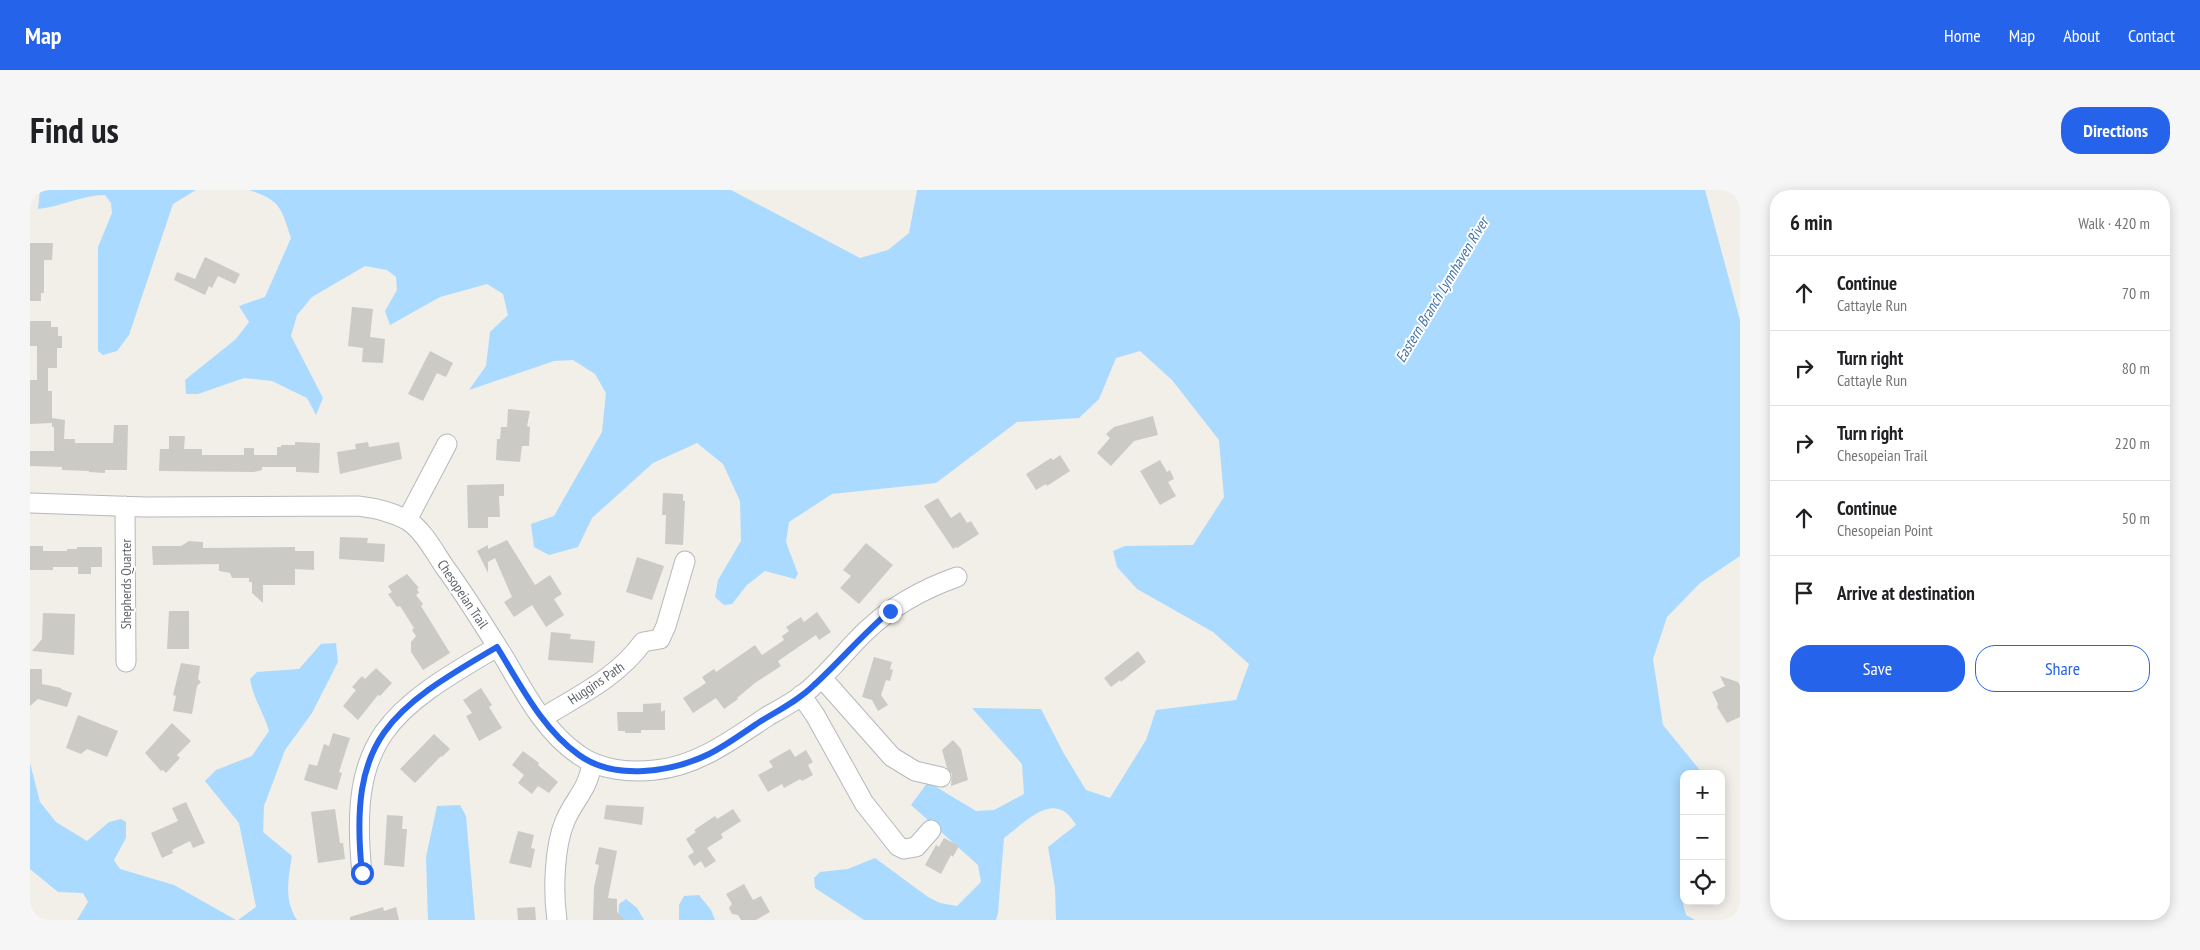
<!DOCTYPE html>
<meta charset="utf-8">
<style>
:root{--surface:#fff;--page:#f6f6f6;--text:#202124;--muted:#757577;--line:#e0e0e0;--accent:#2563eb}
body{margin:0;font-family:"PT Sans Narrow",sans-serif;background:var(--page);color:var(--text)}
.controls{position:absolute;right:15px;bottom:15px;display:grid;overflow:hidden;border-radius:10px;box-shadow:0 2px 12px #0003}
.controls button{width:45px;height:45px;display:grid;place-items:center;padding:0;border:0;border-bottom:1px solid var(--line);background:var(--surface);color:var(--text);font:25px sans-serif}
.stop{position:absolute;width:15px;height:15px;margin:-11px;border:4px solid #2563eb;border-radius:50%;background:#fff}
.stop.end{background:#2563eb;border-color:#fff;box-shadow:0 1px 5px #0008}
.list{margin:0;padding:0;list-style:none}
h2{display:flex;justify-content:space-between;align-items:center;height:65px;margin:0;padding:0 20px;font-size:21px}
h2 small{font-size:16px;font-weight:400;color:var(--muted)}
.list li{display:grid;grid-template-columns:32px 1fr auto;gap:15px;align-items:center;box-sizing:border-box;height:75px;padding:0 20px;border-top:1px solid var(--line)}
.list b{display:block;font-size:19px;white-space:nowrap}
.list p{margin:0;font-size:16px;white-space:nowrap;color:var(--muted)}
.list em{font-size:16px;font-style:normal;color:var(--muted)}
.actions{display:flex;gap:10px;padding:15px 20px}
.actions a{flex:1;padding:11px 0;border:1px solid var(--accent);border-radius:20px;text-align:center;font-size:18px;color:var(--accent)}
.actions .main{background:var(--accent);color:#fff}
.icon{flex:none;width:28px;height:28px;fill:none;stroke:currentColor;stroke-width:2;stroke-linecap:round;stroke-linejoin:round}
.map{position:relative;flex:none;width:1710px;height:730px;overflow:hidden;border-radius:20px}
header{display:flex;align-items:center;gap:30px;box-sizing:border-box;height:70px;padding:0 25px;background:var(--accent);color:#fff}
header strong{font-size:24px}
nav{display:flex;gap:28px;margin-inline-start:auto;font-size:18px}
.intro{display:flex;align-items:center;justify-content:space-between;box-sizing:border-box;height:120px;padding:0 30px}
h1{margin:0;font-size:35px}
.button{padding:12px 22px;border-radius:20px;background:var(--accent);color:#fff;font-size:18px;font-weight:700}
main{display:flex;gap:30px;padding:0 30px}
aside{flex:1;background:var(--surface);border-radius:20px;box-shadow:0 2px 12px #0003}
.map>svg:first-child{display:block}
.water{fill:#aadaff}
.building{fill:#cccac5}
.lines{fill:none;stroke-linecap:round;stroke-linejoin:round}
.minor-casing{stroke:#b5b8bc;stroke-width:21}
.minor{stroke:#fff;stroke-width:19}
.route{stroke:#2563eb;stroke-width:6}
.labels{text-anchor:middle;stroke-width:4;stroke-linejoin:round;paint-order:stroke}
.street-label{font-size:14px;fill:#5f6368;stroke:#fff}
.water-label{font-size:15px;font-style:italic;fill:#4174aa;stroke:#fff}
</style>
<header>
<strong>Map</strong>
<nav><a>Home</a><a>Map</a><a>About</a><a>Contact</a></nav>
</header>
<div class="intro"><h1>Find us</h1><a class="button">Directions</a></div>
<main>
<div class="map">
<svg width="1710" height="730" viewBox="0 0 1710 730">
<rect width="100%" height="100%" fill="#f1efe8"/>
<path class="water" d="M10 0H166L143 14 99 145 87 161 73 165 68 161V57L82 23 81 13 75 5C51 5 31 17 8 19Z
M219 0H701L830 68 858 60 879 43 887 0H1675L1710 130V366L1670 393 1637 427 1623 469 1633 535 1673 584H1654V700L1652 710 1656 725 1665 730H1026L1025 698 1018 657 1046 635C1025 598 996 632 974 648L968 723 966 730H834L785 698 784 688 790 682 818 679 845 668 898 707 910 713 927 716 951 692 948 675 881 615 898 592 946 621 964 620 994 604 992 574 942 518 1011 519 1033 562 1056 600 1080 608 1116 550 1126 520 1206 510 1219 474 1183 442 1107 399 1087 377 1083 361 1095 356 1163 355 1194 307 1189 250 1142 190 1110 161 1086 168 1069 209 1049 228 987 232 906 293 802 304 759 332 756 352 768 384 765 389 735 381 717 395 702 414 694 415 685 407 688 390 711 351 710 311 693 274 667 253 623 273 562 328 548 357 519 365 504 357 501 334 524 326 572 242 576 203 565 184 543 170 524 171 439 200 456 176 460 142 478 125 473 104 457 94 410 107 360 135 355 121 367 100 366 87 357 80 335 76 282 107 267 125 261 146 293 208 286 225 277 208 242 191 214 188 168 204H156L155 190 206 149 219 132 209 116 235 107 261 48C251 18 251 10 219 0Z
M306 453 308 472 282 523 255 560 234 616 233 642 262 666C258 689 254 710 267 730H208L226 717 209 633 175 591 186 580 222 566 239 541C234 523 223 508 220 489L227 482 269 479 291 454Z
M0 573 10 612 26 632 57 651 79 632 91 629 96 632V648L84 670 90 679 144 695 206 730H47L58 712 53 703 28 702 0 679Z
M430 615 436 626 445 730H398L396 667 407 616Z
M669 705 681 720 685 730H649V715L654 706Z
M596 709 607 718 614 730H588L589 714Z"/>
<path class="building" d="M0 53H23L22 70H14V103H11V111H0Z
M175 67 210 84 205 94 188 86 182 98 179 96 175 105 144 90 147 82 165 89Z
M322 117 343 119 340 147 355 149 353 173 332 172 333 158 318 156Z
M0 131H21V137H28V146H32V158H27V178H18V201H22V228L35 230 34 249H45V253H83L84 235H98L97 280H75V283L59 282V281L32 280V277L0 276V261H24V237H22V233L0 234V190H7V156H0Z
M400 161 423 173 416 187 407 183 393 211 378 204Z
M478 219 500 221 497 236 500 237 499 256H492L490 272 466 270 467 249H470L471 237H477Z
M1123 226 1128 245 1104 251 1081 276 1067 263 1080 248 1076 244 1084 237Z
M139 246H155L154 259H172V265H214V258H224V265H247V257H251V255H265V252L290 253 289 283 266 282V277H232V280L224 282 129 281 130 259H139Z
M338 252 339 257 369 252 372 269 310 284 307 262 326 259 325 254Z
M1030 265 1040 281 1017 296 1016 294 1006 300 996 284 1021 268 1023 270Z
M1130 270 1137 282 1140 280 1144 289 1138 292 1146 306 1130 315 1110 281Z
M474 294V306H469L470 327H458V338H438L437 295Z
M633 303 653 304V311H655L653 355 635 354 636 325H632Z
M908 308 921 328 930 322 937 333 941 331 949 344 927 358 926 357 923 359 894 316Z
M310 347 338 348 337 353 355 354 354 372 309 369Z
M477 350 505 395 520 385 532 404 524 409 534 425 516 437 502 415 484 427 474 412 482 407 465 368 458 372V383L447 361 458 355V359Z
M159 351 173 352V358L265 357V361H284V380L265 379V395H233V413L222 403V392H219V388H202L200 383 189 381V374L123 375 122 356H151Z
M836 353 863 375 829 414 810 398 821 386 813 380Z
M0 356H13V361H37V359H47V357H72V377H61V384H48V377H23V380H0Z
M607 367 634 376 622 410 596 402Z
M377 384 389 398 387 399 389 403 386 405 393 414 391 416 420 463 393 480 381 462V452L386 446 382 440 384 438 370 416 367 417 358 404 362 402 358 396Z
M139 421H159V459H137Z
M787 422 801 442 789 450 786 445 748 471 751 476 725 493 707 508 708 509 694 519 686 508 663 523 653 508 676 493 672 487 684 479 686 482 725 455 732 465 754 450 752 446 759 441 756 437 771 427 774 432Z
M13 423 45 424 44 465 2 461 12 449Z
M521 442 541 444 540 449 565 451 563 473 518 470Z
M1108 461 1116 472 1091 492 1090 490 1081 497 1074 488Z
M844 467 862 472 860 479 863 480 860 491 856 490 851 505 858 515 848 521 842 510 832 507Z
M151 473 170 476 168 489 171 492 167 496 162 524 143 521 146 506 143 505Z
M346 478 362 493 350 506 348 505 328 530 313 516 326 500 322 497 332 486 335 489Z
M0 479H12V494L31 498V499L42 503 37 517 8 509 0 516Z
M1690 486 1708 492 1710 496V527L1697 533 1687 517 1688 514 1682 502 1695 496Z
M451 498 462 515 459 517 472 538 449 551 436 526 442 523 433 510Z
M631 513V522L635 520V540H611V543H595V541H588L587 522H613V514Z
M48 525 88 541 77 567 57 559 51 564 36 558Z
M142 533 161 551 147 565 150 568 136 583 133 580 131 581 115 563Z
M303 543 320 548 309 582 312 583 307 600 274 590 279 574 287 576 294 554 299 556Z
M404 544 420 559 412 567 411 566 385 593 370 579Z
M923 550 931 559 938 590 921 596 922 584 917 578 912 560Z
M760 559 765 567 776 560 783 572 778 575 783 585 772 591 770 589 754 598 752 594 738 602 728 585 743 577 739 571Z
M493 561 509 573 508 575 528 592 519 603 508 596 502 604 488 593 494 585 482 575Z
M156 612 175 653 163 658 160 651 142 660 143 663 132 668 121 643 148 631 142 618Z
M576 615 614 617 612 635 574 629Z
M305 619 310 653H313L315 669 288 673 281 622Z
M703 619 711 631 691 644 693 648 677 658 686 671 675 678 671 671 664 676 658 666 664 662 656 649 666 642 664 640 685 626 687 629Z
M357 625 373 626 372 639H377L374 677 354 675Z
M488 641 504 645 501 658 505 659 501 678 479 673Z
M914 648 929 656 923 667 921 665 911 684 895 675 906 655 909 657Z
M569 657 587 661 578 708 587 709V722L595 730H563L564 697 569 675 565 674Z
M714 694 723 710 731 706 740 722 726 730H711L708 725 702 724 699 718 702 714 696 704Z
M353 717 354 721 366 717 369 730H320V727Z
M505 717 506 730H488L487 718Z"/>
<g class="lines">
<g class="minor-casing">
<path id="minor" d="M0 313 115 317 328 316C345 318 362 322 377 330 393 340 404 361 414 376 436 406 455 437 475 469 495 503 515 542 549 565 570 580 600 583 625 580 668 576 703 549 738 526 754 517 771 508 784 495 803 478 818 458 836 441 862 416 893 399 927 387
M95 316 96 472
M377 330 417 254
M792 488 862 567 885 581 911 587
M771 505 785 525 834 613 868 656 874 659 886 657 901 640
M512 528C548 506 588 487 613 452L630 449 636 436 655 371
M332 683C318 548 359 520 467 457
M527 730C523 702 524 657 535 631 545 608 558 600 562 573"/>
</g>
<use href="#minor" class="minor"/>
</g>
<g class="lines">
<path class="route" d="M332 683C318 548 359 520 467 457 490 494 512 539 549 565 585 591 642 582 679 564 697 555 714 542 731 531 749 520 769 510 784 495 810 471 833 444 860 421"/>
</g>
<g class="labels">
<g class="street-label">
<text transform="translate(96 394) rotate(-90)" y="5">Shepherds Quarter</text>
<text transform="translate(433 404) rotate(56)" y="5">Chesopeian Trail</text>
<text transform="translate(566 493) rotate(-34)" y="5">Huggins Path</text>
</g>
<g class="water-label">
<text transform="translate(1412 100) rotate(-59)" y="5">Eastern Branch Lynnhaven River</text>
</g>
</g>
</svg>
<div class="controls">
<button>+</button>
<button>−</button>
<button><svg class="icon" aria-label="locate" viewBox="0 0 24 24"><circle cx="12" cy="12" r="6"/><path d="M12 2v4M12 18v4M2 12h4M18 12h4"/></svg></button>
</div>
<div class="stop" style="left:332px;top:683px"></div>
<div class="stop end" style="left:860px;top:421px"></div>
</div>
<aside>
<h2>6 min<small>Walk · 420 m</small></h2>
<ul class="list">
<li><svg class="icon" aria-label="ahead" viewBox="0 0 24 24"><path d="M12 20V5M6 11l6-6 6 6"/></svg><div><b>Continue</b><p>Cattayle Run</p></div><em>70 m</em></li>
<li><svg class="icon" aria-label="right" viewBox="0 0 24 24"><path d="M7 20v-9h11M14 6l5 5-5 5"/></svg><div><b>Turn right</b><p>Cattayle Run</p></div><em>80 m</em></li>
<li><svg class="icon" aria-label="right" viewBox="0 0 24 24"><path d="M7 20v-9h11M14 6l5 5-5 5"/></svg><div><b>Turn right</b><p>Chesopeian Trail</p></div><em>220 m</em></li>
<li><svg class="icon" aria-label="ahead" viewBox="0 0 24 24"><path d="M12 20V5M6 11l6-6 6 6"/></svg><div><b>Continue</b><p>Chesopeian Point</p></div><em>50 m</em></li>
<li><svg class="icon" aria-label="arrive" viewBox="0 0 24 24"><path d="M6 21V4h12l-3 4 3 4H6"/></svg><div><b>Arrive at destination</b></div></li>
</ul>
<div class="actions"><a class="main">Save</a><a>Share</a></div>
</aside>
</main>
